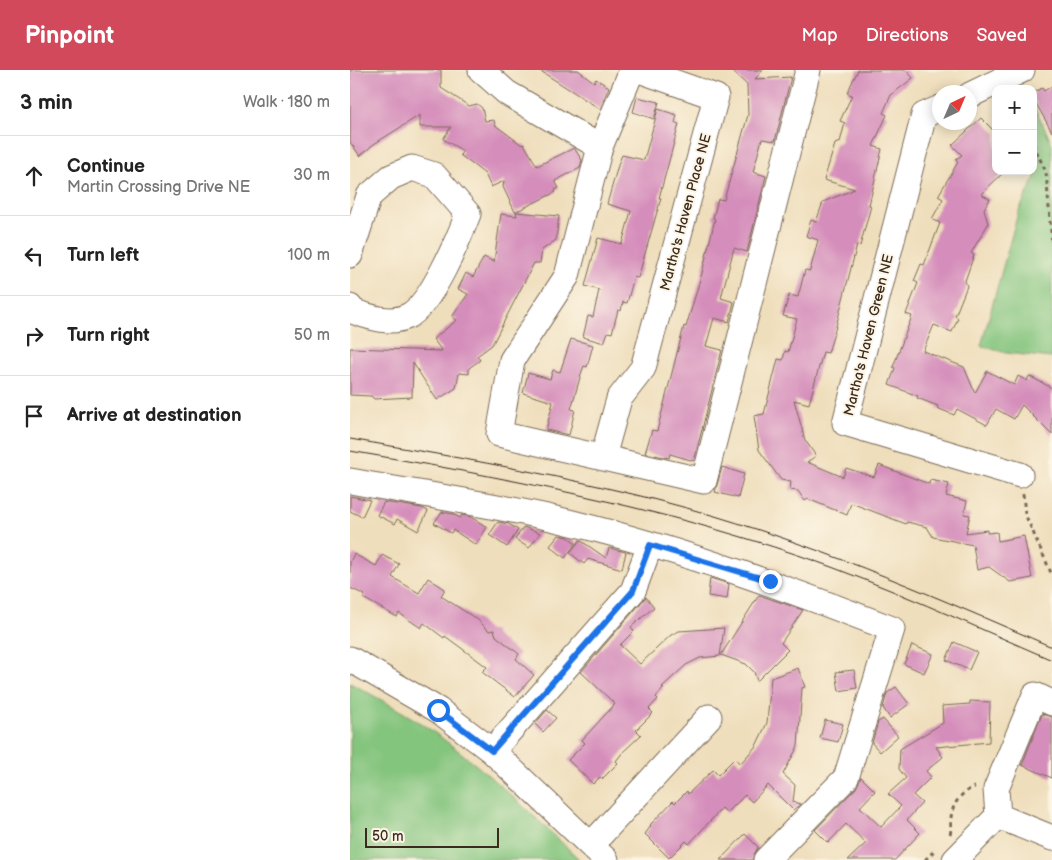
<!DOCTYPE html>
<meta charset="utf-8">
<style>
:root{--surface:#fff;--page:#f2f2f2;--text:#222;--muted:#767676;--line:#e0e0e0;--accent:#d1495b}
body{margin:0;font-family:"Balsamiq Sans",sans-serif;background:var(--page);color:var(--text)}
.controls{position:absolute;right:15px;top:15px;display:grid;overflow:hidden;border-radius:10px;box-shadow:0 2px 12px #0003}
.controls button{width:45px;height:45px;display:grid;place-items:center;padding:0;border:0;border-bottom:1px solid var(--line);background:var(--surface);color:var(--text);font:25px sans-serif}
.compass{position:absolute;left:582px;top:15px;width:45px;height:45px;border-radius:50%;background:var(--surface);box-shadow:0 2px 12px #0003;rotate:44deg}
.scale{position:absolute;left:15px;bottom:12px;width:134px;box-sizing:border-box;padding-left:5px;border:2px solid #3b2a1e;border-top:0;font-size:14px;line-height:18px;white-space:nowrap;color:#3b2a1e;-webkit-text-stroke:4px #fcf5e5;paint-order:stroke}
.stop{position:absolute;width:15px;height:15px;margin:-11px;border:4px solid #1a73e8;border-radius:50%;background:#fff}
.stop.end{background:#1a73e8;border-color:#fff;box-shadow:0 1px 5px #0008}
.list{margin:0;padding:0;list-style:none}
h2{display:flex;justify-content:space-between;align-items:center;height:65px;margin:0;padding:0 20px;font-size:21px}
h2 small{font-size:16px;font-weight:400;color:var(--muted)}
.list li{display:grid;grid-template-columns:32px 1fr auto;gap:15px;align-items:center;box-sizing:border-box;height:80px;padding:0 20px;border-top:1px solid var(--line)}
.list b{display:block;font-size:19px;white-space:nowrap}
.list p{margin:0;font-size:16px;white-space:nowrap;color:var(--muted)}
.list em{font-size:16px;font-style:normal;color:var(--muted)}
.icon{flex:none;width:28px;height:28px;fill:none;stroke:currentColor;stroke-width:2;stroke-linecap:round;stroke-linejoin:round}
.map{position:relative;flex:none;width:702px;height:790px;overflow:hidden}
header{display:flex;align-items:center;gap:30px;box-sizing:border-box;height:70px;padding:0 25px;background:var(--accent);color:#fff}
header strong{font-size:24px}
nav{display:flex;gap:28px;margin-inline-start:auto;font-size:18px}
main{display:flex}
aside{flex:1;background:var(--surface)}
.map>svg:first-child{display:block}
.green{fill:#84c57e;stroke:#60784e}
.building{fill:#d58ebb}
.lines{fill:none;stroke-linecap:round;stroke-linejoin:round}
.minor-casing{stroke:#7a6955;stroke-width:27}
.path{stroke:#7a6955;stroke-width:3;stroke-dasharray:4 4;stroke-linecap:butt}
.minor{stroke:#fff;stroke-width:25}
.tram{stroke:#3b2a1e;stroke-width:1}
.route{stroke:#1a73e8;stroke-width:6}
.labels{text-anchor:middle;stroke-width:4;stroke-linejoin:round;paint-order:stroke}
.street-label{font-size:14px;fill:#3b2a1e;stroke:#fcf5e5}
</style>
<header>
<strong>Pinpoint</strong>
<nav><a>Map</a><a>Directions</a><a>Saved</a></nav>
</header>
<main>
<aside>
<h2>3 min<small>Walk · 180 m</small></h2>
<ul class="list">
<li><svg class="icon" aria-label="ahead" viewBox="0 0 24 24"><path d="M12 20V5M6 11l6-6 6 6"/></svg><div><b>Continue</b><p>Martin Crossing Drive NE</p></div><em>30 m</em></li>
<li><svg class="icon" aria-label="left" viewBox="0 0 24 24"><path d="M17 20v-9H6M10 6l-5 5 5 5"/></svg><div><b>Turn left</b></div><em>100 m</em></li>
<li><svg class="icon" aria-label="right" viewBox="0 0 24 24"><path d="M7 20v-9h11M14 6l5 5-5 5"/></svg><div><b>Turn right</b></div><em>50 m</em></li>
<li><svg class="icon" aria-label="arrive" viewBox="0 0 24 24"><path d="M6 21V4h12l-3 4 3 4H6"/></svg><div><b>Arrive at destination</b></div></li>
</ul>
</aside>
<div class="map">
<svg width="702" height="790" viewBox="0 0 702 790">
<rect width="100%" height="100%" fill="#fcf5e5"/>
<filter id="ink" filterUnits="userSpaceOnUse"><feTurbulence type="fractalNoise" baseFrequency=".02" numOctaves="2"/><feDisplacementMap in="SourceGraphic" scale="10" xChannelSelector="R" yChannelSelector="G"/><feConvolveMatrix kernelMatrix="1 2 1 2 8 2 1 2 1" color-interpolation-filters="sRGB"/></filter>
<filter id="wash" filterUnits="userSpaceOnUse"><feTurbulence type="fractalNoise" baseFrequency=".0096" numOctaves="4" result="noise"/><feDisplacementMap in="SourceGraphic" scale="20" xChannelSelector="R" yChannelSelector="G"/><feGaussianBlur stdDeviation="1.12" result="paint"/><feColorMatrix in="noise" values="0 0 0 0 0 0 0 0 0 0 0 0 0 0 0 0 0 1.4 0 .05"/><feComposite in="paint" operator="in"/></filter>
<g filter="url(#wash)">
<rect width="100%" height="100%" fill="#efdebc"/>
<path class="green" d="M683 34 702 74V288L657 283 631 276 668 143 685 107 682 101Z
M0 613C34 631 71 651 101 675 147 710 188 750 230 790H0Z"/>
<g id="blocks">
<path class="building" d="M0 0H91V18L119 36 127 34 132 38 135 51 144 50 145 55 172 75 174 74 187 96 224 78 232 90 230 98 205 111 209 118 205 120 206 122 165 142 153 117 154 111 141 117 135 104 110 85 113 81 93 69 101 57H70V45L24 74 10 86 0 72Z
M189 0H228L244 12 246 9 259 17 250 39Z
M381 0H413L405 9 441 7 425 71 412 69 403 102 416 106 397 182 384 178 371 228 384 232 379 252 364 248 356 276 372 280 344 391 320 384 319 388 295 383 302 360 307 361 334 256 336 257 352 203 365 149 363 148 368 129 374 130 398 45 397 15Z
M508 0H556L563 8 541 25 533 43 537 45 523 76 532 79 519 135 521 136 510 176 507 175 485 260 478 283 473 282 459 334 444 330 455 370 466 386 457 392 493 407 496 398 524 407 529 395 579 414 580 410 599 414 596 426 617 431 614 444 620 445 616 463 637 460V463L647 462 648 471 674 466 682 508 660 512 639 497 627 500 623 475 583 467 577 457 557 452 556 454 501 433 497 445 458 429 455 431 448 421 440 420 441 412 431 410 409 380 404 346 414 344 428 289 433 290 435 281 438 282 447 249 433 246 439 225 448 227 455 200 460 201 468 170 456 166 461 150 466 152 473 132 505 119 474 110 485 74 490 72 495 53 490 51 502 25 497 23Z
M702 16V62L683 28V23L692 18 694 21Z
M287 27 309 32 304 49 283 42Z
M308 39 327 45 325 53 329 54 309 128H311L288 208 284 207 277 233 273 232 271 241 268 240 262 263 258 262 254 273 233 267 238 246 243 247 249 220 235 216 248 168 272 174 281 141 257 134 269 92 272 85 294 90Z
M631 48 646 63V101L653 103 631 124 640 129 634 139 638 154 621 183 624 185 615 211 617 216 605 246 608 248 602 262 584 255 573 281 614 297 625 323 637 301 664 315 668 306 677 311 679 306 702 318V365L672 335 664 349 646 339 637 355 607 339 604 345 587 338 588 336 567 328 568 326 539 315 545 298 543 297 562 246 556 244 568 213 564 211 571 194 574 195 590 153 582 149 593 129 588 126 608 92 606 89 612 85 602 75Z
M166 142 209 146 206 170 192 180 190 193H184L142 275 127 286 130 290 119 298V304L109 303 106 318 87 330 63 293 62 327 24 329 21 326 0 325V278L92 281 83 269 107 250 102 247 118 224 108 219 116 203 123 207 134 187 144 192 151 144 167 146Z
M221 269 243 275 237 297 234 296 231 304 221 339 225 340 219 365 196 360 203 332 173 323 178 303 200 309 203 300 210 302Z
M372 397 394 404 388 428 365 422Z
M0 426 20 430 12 447 0 441Z
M34 432 72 438 78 441 68 461 47 449 45 454 27 445Z
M92 442 103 444 110 448 112 445 121 447 137 457 126 475 103 460 101 463 84 453Z
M148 452 159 454 168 460 157 477 139 465Z
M174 457 190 463 179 478 165 469Z
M209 465 218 467 226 473 215 488 200 476Z
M230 470 256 488 259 478 276 482 272 499 238 489 234 494 220 483Z
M4 484 26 496 32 485 49 494 42 507 69 523 78 508 95 519 91 526 128 550 139 561 144 560 146 566 169 584 166 589 184 605 165 627 132 602 137 597 95 566 94 568 74 553 71 558 49 543 47 547 13 528 15 525 0 518V492Z
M360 508 379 514 377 529 358 526Z
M409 525 453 540 431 573 438 580 407 611 404 602 396 594 371 585Z
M296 527 304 537 281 557 284 561 270 575 290 594 321 565 329 561 374 558 370 586 350 588 336 595 312 617 314 618 306 627 308 629 299 639 303 643 286 660 291 665 273 682 266 691 268 693 252 709 250 707 243 714 218 690 235 673 232 670 265 634 231 602Z
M604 572 627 582 619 600 596 590Z
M562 575 583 584 574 603 554 594Z
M448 598 455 617 452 618 448 676 433 704 445 715 443 732 451 734 443 740 418 715 402 732 395 725 377 743 372 738 339 774 336 771 319 788 295 764 301 756 300 755 323 731 325 733 337 721 338 724 363 700 368 705 385 688 390 694 406 676 417 653 421 608Z
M504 600 507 618 489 621 486 602Z
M546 617 559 634 540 648 533 638 537 623Z
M620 631 640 632 639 672 586 677 593 687 576 701 581 707 563 725 572 733 557 750 570 763 545 790H498L516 773 496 754 478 773 465 760 506 718 511 707 525 721 510 737 531 757 551 736 538 724 556 708 549 699 550 679 593 653 592 636 620 634Z
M197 640 206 648 193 662 185 654Z
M692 644 702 647V708L672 695Z
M533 649 548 666 530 682 522 673 528 652Z
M475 650 493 654 488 672 470 668Z
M395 764 408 777 402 790H370Z"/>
</g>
</g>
<g filter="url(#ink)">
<use href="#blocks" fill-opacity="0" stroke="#7a6955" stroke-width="1"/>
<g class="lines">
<g class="minor-casing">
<path id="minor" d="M131 0 157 23 250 77 217 206 162 290 149 364 354 411 458 0
M620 25 672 0
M590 38 574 45 495 353 670 405
M250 77 282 0
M0 185 19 126 41 107 62 98 84 105 118 144C109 168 81 235 58 246 41 255 19 247 2 241L0 237
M253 387 269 329 293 298 366 27 289 0
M0 411C65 423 132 433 197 447 315 474 429 515 542 559L496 708 416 790
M0 589 88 640 142 681 256 790
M142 681 283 521 300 475
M648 746 646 719 685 625 702 633
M241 775 359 647
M605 790 648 746 702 768"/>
</g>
<path class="path" d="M683 74 696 102 702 174
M673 424 675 444 702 505
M600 764C602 759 600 754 601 748 602 734 612 721 625 717
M575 790 585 780"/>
<use href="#minor" class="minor"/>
<path class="tram" d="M0 369C123 390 245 411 365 446 481 481 591 529 702 577
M0 381C153 407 304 436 451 486 537 516 619 554 702 590"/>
</g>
</g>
<g class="lines" filter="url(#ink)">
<path class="route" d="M88 640 142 681 283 521 300 475 420 511"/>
</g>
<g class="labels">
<g class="street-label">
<text transform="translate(335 142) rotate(-75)" y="5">Martha's Haven Place NE</text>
<text transform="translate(518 265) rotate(-76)" y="5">Martha's Haven Green NE</text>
</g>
</g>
</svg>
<div class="controls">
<button>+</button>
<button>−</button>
</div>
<svg class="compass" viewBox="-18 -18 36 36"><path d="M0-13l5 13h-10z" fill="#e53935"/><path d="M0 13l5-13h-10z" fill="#767676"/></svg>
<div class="scale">50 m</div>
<div class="stop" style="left:88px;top:640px"></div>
<div class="stop end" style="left:420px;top:511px"></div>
</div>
</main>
